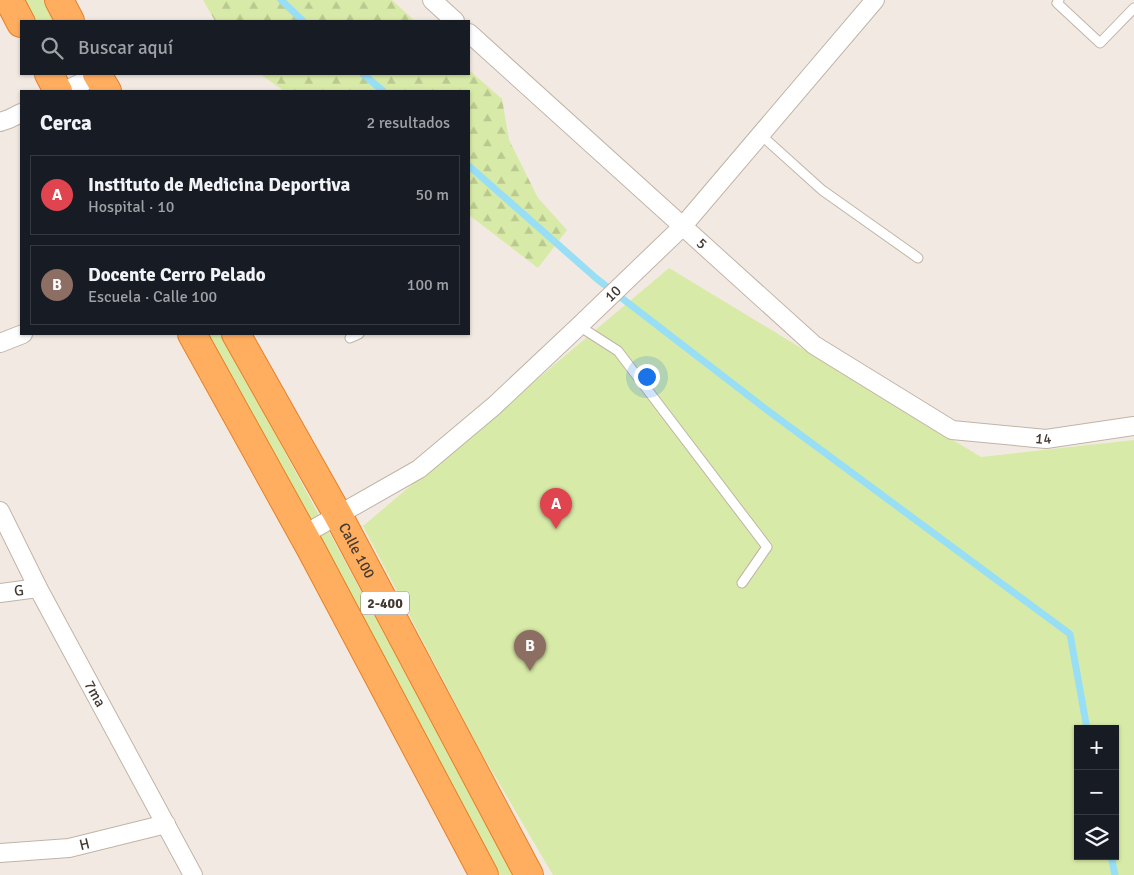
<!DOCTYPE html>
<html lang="es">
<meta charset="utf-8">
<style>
:root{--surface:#171b24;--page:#20242c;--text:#f1f3f6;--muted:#9ea1a6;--line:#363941;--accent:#7c3aed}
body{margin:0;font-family:Signika,sans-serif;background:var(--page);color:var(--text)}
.controls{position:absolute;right:15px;bottom:15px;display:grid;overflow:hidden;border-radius:0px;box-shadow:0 1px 4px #0004}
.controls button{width:45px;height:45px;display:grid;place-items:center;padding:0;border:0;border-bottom:1px solid var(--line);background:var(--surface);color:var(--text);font:25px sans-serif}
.you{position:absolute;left:646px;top:376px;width:18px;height:18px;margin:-12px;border:4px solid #fff;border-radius:50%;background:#1a73e8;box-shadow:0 0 0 8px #1a73e833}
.badge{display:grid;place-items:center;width:32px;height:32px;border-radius:50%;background:var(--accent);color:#fff;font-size:16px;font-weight:700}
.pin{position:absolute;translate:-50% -41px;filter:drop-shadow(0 1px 2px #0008)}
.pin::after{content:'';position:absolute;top:26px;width:18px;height:15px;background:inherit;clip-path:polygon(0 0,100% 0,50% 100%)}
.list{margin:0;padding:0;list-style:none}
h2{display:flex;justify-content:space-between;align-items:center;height:65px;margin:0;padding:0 20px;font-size:21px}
h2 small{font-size:16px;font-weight:400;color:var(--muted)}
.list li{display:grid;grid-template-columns:32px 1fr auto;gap:15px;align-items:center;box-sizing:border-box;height:80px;margin:0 10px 10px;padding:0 10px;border:1px solid var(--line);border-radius:0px}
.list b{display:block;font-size:19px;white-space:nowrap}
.list p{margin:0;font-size:16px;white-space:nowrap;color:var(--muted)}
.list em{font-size:16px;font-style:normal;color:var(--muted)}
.icon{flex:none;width:28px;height:28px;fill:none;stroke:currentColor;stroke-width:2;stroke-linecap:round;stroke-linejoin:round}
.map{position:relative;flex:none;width:1134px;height:875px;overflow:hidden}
.search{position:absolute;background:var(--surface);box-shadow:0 1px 4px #0004;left:20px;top:20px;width:450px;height:55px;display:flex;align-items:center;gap:12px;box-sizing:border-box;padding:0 18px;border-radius:0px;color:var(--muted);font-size:19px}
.panel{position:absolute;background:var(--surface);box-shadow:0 1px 4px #0004;left:20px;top:90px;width:450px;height:245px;border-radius:0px}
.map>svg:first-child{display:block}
.green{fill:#d8eaa7;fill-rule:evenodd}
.forest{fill:url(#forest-firs)}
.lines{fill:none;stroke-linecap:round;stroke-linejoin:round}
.stream{stroke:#98dff5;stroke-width:7}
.lane-casing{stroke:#c1b3a7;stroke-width:11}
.street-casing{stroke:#c1b3a7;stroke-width:20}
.highway-casing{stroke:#e87f26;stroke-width:30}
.lane{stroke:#fff;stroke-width:9}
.street{stroke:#fff;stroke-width:18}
.highway{stroke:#ffae60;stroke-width:28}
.labels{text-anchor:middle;stroke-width:5;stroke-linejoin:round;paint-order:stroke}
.shield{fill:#fff;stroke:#7c7570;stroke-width:1}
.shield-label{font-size:14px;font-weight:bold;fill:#443a32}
.street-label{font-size:15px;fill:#443a32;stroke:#fff}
</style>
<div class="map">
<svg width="1134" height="875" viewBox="0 0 1134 875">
<defs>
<pattern id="forest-firs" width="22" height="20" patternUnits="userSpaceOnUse" patternTransform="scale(1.25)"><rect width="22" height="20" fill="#d8eaa7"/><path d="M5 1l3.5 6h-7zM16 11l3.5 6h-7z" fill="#bbc990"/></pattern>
</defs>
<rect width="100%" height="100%" fill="#f2eae2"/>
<path class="green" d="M25 0H44L55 21H36Z
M669 268 981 457 1134 440V875H553L479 749 363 526ZM1078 729H1115V856H1078Z
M206 334H221L320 517 310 521Z
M328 530 514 875H500L318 536Z"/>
<path class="forest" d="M203 0H392L415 21H215Z
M469 70 502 99 509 140 538 198 567 230 538 268 469 215V91H284L260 74H469Z"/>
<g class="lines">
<path class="stream" d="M281 0 303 21
M363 74 383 91
M469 166 597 279 767 410 1070 634 1087 729
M1111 856 1115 875"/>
<g class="lane-casing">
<path id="lane" d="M1059 0 1057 3 1100 43 1134 8
M761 135 822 190 918 258
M579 326 618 351 767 547 742 583
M350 338 359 334"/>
</g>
<g class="street-casing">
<g id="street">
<path d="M432 0 455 21"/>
<path id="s1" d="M469 33 814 345 952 430 1046 439 1134 426"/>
<path d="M64 91 98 75"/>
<path d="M0 122 9 119 21 113"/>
<path d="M0 343 23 334"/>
<path id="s2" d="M0 511 38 588 193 875"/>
<path id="s3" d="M303 535 419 469 494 406 579 326 682 227 875 0"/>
<path id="s4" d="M0 593 38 588"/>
<path id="s5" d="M0 853 69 848 166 824"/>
</g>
</g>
<g class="highway-casing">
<g id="highway">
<path d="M9 0 21 23"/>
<path d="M59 0 70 21"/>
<path d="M49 74 58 91"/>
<path d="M97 74 107 91"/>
<path d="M192 334 311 549 484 875"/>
<path id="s6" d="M236 334 338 515 529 875"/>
</g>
</g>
<use href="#lane" class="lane"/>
<use href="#street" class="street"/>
<use href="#highway" class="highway"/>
</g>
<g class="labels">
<rect class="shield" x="361" y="591.5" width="48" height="23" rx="4"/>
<g class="shield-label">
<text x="385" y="608">2-400</text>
</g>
<g class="street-label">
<text dy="5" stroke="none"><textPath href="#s1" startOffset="314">5</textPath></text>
<text dy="5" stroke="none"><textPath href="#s3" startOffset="395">10</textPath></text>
<text dy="5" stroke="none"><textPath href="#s1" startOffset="719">14</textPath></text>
<text dy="5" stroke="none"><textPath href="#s6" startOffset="248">Calle 100</textPath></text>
<text dy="5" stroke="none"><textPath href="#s4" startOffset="19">G</textPath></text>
<text dy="5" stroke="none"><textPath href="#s2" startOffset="206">7ma</textPath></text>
<text dy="5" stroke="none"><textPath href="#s5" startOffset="85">H</textPath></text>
</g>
</g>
</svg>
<div class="controls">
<button>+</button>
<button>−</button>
<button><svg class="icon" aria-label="layers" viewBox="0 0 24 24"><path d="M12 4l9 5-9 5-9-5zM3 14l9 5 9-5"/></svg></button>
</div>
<div class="you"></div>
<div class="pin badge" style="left:556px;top:529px;background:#e0444e">A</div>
<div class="pin badge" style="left:530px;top:671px;background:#8d6e63">B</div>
<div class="search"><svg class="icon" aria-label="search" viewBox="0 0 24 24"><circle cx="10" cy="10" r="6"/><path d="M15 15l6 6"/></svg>Buscar aquí</div>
<section class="panel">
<h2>Cerca<small>2 resultados</small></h2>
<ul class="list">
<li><span class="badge" style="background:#e0444e">A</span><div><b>Instituto de Medicina Deportiva</b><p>Hospital · 10</p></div><em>50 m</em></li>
<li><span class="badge" style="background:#8d6e63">B</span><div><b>Docente Cerro Pelado</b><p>Escuela · Calle 100</p></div><em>100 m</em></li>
</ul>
</section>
</div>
